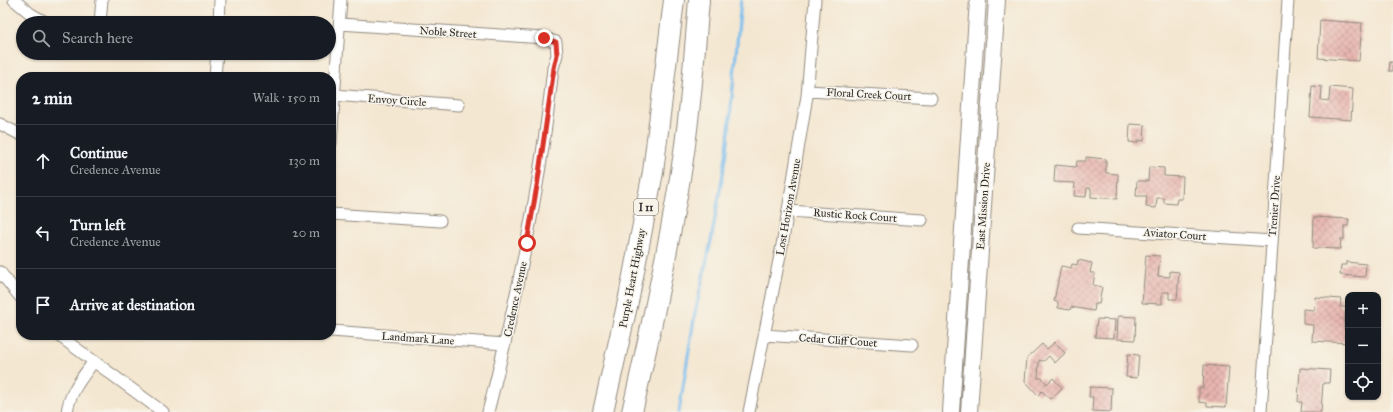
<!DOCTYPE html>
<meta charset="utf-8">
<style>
:root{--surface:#171b24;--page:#20242c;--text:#f1f3f6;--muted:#9ea1a6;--line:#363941}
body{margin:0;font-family:"IM FELL Great Primer",serif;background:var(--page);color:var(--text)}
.controls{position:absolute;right:12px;bottom:12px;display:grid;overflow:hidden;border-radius:8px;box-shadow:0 1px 3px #0004}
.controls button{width:36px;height:36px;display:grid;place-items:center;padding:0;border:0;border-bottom:1px solid var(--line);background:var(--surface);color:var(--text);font:20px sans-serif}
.stop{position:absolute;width:12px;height:12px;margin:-9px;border:3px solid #d93025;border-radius:50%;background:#fff}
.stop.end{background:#d93025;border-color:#fff;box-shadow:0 1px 4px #0008}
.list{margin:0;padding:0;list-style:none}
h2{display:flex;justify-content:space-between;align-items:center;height:52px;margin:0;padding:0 16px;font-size:17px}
h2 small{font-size:13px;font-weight:400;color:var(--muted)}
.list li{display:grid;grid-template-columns:26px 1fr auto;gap:12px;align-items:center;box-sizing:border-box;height:72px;padding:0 16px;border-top:1px solid var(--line)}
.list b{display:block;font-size:15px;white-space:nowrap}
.list p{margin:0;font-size:13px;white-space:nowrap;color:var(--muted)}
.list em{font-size:13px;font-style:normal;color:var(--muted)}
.icon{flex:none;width:22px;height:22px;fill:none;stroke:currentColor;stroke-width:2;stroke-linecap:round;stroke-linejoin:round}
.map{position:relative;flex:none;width:1393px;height:412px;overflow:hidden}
.search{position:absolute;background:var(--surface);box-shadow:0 1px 3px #0004;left:16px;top:16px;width:320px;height:44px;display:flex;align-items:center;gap:10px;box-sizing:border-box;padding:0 14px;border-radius:22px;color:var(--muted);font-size:15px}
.panel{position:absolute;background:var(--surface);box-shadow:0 1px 3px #0004;left:16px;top:72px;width:320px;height:268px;border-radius:16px}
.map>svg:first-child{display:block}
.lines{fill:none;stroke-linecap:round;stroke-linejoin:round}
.stream{stroke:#78beef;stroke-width:3}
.building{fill:url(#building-cross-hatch)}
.street-casing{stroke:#90897e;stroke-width:13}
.secondary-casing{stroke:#90897e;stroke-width:18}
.highway-casing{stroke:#90897e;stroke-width:22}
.street{stroke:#fff;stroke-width:11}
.secondary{stroke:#fff;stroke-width:16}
.highway{stroke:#fff;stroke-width:20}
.route{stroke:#d93025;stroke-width:5}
.labels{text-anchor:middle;stroke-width:3;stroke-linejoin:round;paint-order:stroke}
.shield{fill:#f7f3e8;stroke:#686764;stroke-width:1}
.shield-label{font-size:10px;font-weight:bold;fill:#2b2b2b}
.street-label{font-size:11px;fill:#2b2b2b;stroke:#f7f3e8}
</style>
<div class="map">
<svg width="1393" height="412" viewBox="0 0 1393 412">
<defs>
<pattern id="building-cross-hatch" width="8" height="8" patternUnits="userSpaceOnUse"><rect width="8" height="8" fill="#e9b6b0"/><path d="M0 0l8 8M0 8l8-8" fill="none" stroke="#bd948f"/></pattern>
</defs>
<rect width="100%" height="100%" fill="#f7f3e8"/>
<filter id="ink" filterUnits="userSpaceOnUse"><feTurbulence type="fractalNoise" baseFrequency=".025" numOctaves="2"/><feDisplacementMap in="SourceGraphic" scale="8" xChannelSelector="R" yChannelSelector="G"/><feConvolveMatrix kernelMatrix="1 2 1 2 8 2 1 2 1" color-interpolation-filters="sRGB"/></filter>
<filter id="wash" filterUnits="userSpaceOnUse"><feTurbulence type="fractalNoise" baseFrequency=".012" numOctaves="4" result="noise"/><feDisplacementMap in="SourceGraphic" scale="16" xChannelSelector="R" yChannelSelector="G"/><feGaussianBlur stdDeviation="0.9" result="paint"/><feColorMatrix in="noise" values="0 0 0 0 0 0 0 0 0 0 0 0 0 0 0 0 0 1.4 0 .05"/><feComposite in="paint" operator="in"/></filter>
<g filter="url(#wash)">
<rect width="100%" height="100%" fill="#f4e7d1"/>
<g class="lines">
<path class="stream" d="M679 412 695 313 711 241 727 151 741 0"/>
</g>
<g id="blocks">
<path class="building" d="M1320 20 1362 23 1359 61 1318 58Z
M1390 62H1393V71H1389Z
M1312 86 1322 87 1321 100 1329 101 1330 87 1353 89 1351 120 1310 117Z
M1130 124 1145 125 1144 141 1138 140V143L1129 142Z
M1086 157 1106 159V173L1118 174 1117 199 1091 197V188H1087L1086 197 1074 196 1075 183 1054 182 1055 165 1076 167 1077 161H1086Z
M1149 167 1164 168V176L1183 177 1182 199H1177L1176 204 1164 203V198H1157L1156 208 1146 207 1147 196H1136L1137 181H1148Z
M1314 217 1349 219 1348 226H1344V239H1341L1340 249 1313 248Z
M1146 255 1160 256 1158 276 1170 277V271L1179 272 1177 299H1169V292H1162V304L1142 303Z
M1078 260 1092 263 1090 273H1095L1093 285 1102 287 1099 304H1095L1094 311 1071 307 1070 310 1058 308V302L1054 301 1061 266 1071 268 1072 264 1077 265Z
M1346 262 1366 264 1365 277 1340 275 1341 265H1346Z
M1315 297 1341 299 1340 307H1346L1344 329H1348V343L1312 341 1313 325 1303 324V309L1314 310Z
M1118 316 1136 317 1135 340 1117 339Z
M1097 319 1115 320 1114 338 1095 337Z
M1055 342 1065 353 1055 363 1049 356 1044 361 1039 360 1038 378H1042L1047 384 1053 378 1062 388 1050 399 1042 391 1038 395 1025 381 1027 358 1042 344 1047 349Z
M1128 354 1139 355 1137 378 1126 377Z
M1204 365 1229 367 1226 407 1207 406V403L1199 402V388H1203Z
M1300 368 1330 370 1329 383H1323L1321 412H1301L1302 402H1298Z
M1090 387 1112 388 1111 412 1092 411 1093 397H1089Z"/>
</g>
</g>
<g filter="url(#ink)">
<use href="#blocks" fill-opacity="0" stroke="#90897e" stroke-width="1"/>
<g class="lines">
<g class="street-casing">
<path id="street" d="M14 0 31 14 47 23
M100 23 102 0
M219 23 220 0
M340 24 544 38 556 42 557 55 553 68C541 185 517 299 488 412
M215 77 217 53
M808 91 931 98
M334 95 459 105
M0 124 21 135
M331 143 341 0
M788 211 922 220
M331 214 440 221
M1078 228 1272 241
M0 272 21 298
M331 331 505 344
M58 335 163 412
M764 335 912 345
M67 412C70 391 82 378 94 361
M749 412 783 240 807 96 815 0
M1261 412 1288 0"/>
</g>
<g class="secondary-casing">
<path id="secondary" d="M951 412 978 0
M969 412 997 0"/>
</g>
<g class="highway-casing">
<path id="highway" d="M603 412 629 297 653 172 674 0
M632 412C650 334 667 256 680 178 690 119 694 59 699 0"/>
</g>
<use href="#street" class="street"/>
<use href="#secondary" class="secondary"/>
<use href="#highway" class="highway"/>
</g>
</g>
<g class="lines" filter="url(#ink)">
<path class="route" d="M527 243 538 180 554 68 557 55 556 42 544 38"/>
</g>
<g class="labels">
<rect class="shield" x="634" y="199" width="24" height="16" rx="3"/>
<g class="shield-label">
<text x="646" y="211">I 11</text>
</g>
<g class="street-label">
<text transform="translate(448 32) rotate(4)" y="4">Noble Street</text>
<text transform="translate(869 94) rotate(3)" y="4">Floral Creek Court</text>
<text transform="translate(397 100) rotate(4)" y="4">Envoy Circle</text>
<text transform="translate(983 206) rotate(-86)" y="4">East Mission Drive</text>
<text transform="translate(1274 206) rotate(-86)" y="4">Trenier Drive</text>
<text transform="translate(788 207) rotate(-80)" y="4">Lost Horizon Avenue</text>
<text transform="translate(855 215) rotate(4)" y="4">Rustic Rock Court</text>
<text transform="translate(1175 234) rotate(4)" y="4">Aviator Court</text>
<text transform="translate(632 278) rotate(-79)" y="4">Purple Heart Highway</text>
<text transform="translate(515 299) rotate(-78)" y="4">Credence Avenue</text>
<text transform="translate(418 338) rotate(4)" y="4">Landmark Lane</text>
<text transform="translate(838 340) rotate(4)" y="4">Cedar Cliff Couet</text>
</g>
</g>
</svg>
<div class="controls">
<button>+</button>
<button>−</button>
<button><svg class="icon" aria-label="locate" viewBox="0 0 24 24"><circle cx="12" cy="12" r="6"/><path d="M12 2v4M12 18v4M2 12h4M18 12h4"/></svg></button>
</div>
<div class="stop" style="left:527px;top:243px"></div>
<div class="stop end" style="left:544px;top:38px"></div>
<div class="search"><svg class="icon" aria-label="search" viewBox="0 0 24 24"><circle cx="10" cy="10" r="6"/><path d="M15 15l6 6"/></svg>Search here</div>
<section class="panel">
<h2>2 min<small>Walk · 150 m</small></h2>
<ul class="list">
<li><svg class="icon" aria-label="ahead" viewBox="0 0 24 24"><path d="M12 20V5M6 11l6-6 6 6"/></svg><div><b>Continue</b><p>Credence Avenue</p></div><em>130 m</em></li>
<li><svg class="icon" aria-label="left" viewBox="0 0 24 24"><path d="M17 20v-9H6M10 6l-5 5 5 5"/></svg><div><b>Turn left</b><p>Credence Avenue</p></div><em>20 m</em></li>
<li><svg class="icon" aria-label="arrive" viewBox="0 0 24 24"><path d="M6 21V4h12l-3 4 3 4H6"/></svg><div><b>Arrive at destination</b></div></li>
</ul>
</section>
</div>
